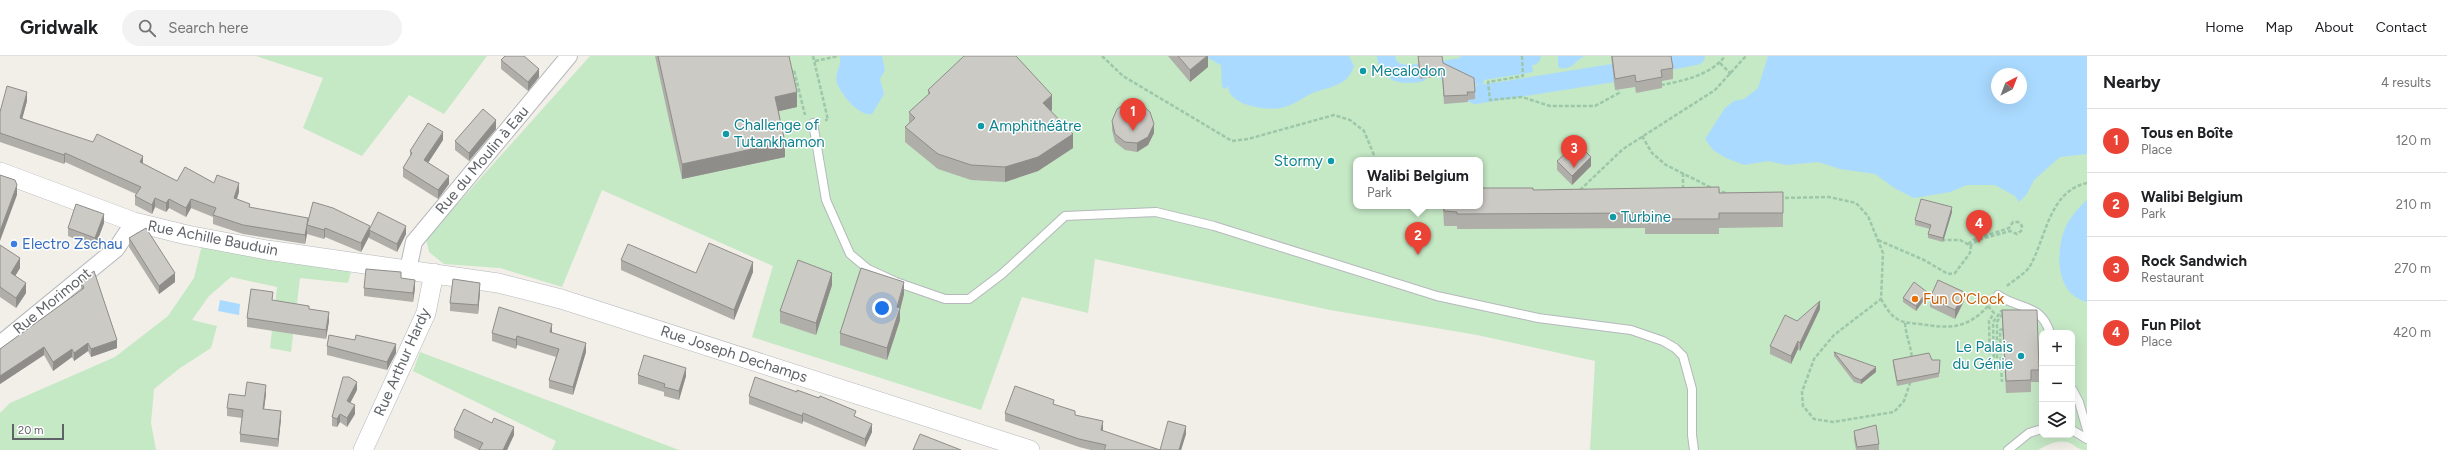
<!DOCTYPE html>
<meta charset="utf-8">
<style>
:root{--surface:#fff;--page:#f2f2f2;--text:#202124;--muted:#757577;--line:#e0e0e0;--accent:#ea4335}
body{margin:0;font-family:Figtree,sans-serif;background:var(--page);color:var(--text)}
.controls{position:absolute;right:12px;bottom:12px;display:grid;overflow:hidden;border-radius:8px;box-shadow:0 4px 16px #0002}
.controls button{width:36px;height:36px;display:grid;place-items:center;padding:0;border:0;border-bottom:1px solid var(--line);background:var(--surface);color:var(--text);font:20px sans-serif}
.compass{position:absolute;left:1991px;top:12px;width:36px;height:36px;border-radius:50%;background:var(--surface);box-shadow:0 4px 16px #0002;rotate:42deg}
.scale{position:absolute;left:12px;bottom:10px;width:52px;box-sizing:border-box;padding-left:4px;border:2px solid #5f6368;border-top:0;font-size:11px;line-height:14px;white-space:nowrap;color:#5f6368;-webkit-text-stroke:3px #fff;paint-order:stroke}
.you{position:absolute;left:882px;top:252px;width:14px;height:14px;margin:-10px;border:3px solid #fff;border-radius:50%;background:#1a73e8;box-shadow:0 0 0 6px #1a73e833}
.badge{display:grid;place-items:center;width:26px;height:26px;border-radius:50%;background:var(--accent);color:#fff;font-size:13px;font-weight:700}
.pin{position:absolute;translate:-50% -33px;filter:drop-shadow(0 1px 2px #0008)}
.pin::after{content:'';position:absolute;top:21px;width:14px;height:12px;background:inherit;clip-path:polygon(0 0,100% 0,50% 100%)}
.popup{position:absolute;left:1353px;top:101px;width:130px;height:52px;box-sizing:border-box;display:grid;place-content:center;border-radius:8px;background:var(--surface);filter:drop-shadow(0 1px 3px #0005);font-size:13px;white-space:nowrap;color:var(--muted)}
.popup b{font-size:15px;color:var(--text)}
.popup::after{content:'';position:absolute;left:50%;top:100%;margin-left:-8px;border:8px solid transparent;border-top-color:var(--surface)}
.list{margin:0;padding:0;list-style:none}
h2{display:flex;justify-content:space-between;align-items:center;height:52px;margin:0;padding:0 16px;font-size:17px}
h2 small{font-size:13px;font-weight:400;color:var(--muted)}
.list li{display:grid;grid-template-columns:26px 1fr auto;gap:12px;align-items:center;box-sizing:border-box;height:64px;padding:0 16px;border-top:1px solid var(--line)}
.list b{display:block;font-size:15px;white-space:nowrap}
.list p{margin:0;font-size:13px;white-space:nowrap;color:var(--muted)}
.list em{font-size:13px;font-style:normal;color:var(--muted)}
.icon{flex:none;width:22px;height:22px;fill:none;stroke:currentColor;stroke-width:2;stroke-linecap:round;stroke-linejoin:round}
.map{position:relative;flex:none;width:2087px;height:394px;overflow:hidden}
header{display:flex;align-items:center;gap:24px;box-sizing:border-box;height:56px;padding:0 20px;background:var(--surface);border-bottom:1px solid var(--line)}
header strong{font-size:19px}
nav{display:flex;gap:22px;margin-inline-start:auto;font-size:14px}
.search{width:280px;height:36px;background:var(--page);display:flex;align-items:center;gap:10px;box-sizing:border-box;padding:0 14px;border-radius:22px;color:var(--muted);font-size:15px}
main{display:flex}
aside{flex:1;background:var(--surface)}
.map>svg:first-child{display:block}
.green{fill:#c5e8c5;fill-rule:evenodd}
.water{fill:#aadaff;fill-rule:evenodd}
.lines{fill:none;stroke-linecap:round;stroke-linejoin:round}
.canal{stroke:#aadaff;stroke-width:18}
.service-casing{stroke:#b5b8bc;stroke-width:10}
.minor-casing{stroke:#b5b8bc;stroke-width:18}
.tertiary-casing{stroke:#b5b8bc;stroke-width:20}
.path{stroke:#9cc7a9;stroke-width:2.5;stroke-dasharray:4 2;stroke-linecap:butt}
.service{stroke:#fff;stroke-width:8}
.minor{stroke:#fff;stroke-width:16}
.tertiary{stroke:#fff;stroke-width:19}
.wall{fill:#afaea9}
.shaded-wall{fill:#8f8d8a}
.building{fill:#cccac5;stroke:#8f8d8a}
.culture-dot{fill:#0f9aa8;stroke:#fff;stroke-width:1.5}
.shop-dot{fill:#3f7fe0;stroke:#fff;stroke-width:1.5}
.food-dot{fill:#e8710a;stroke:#fff;stroke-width:1.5}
.labels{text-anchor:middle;stroke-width:3;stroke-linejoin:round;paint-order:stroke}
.culture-label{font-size:15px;fill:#0d838f;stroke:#fff;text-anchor:start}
.street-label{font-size:15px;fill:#5f6368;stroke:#fff}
.shop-label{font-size:15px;fill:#366cbe;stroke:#fff;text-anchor:start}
.food-label{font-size:15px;fill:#c56008;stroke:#fff;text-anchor:start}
</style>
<header>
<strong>Gridwalk</strong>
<div class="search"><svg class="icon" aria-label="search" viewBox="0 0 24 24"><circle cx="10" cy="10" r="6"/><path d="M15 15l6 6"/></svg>Search here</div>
<nav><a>Home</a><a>Map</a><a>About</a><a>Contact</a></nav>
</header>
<main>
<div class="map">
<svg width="2087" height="394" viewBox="0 0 2087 394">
<rect width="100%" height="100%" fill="#f1efe8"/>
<path class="green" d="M256 0H487L444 58 409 39 362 100 303 72 323 22Z
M590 0H2087V394C2080 394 2078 392 2072 388 2060 382 2049 388 2038 394H1590L1595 305 1477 279 1330 254 1095 203 1088 257 1022 241 981 354 752 281 773 210 602 134 562 231 500 212 444 208 429 196 426 183ZM1997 18H2021V42H1997ZM1356 104H1480V150H1356ZM2042 277H2072V379H2042Z
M202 189 352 212 348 227 300 222 291 296 270 292 277 231 231 221 209 240 192 264 217 270 211 292 180 312 154 333 151 367 156 394H0V357L10 347 115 301 168 260 194 222Z
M420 296 679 394H552L556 385 413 315Z"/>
<path class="water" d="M840 0H882L885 14 880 23 884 38 872 58C859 61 841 38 837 27 834 17 842 10 840 0Z
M1204 0H1349L1354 10C1352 16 1349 21 1344 25 1335 31 1324 33 1315 36 1305 40 1295 48 1285 51 1270 56 1228 50 1228 30L1225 33 1222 31 1221 9Z
M1460 0H1530L1533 16 1484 24 1483 29 1472 28Z
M1558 0H1584C1574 6 1571 16 1558 11Z
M1768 0H2087V98L2060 101 2034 124 2027 138 2019 146 2015 140 1995 129H1967L1950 136 1914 142 1896 133 1875 118 1840 113 1818 106 1786 109 1768 105 1744 109 1726 102 1713 94 1705 83 1725 52 1734 45 1744 43 1758 32ZM1997 18H2021V42H1997Z
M2087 144V246C2054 238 2055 193 2067 168 2072 159 2079 151 2087 144Z
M220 244 240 248 239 259 218 255Z"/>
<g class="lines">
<path class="canal" d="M1386 0C1388 19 1404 19 1419 17
M1670 5 1696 0
M1443 14 1532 0
M1475 39 1613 17"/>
<g class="service-casing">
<path id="service" d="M813 67 826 144 850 198 868 213 896 226 945 243H969L1002 218 1065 160 1156 156 1214 170 1437 240 1538 262 1631 274 1663 285 1675 292 1683 300 1692 333V379L1694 394
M1998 239C2019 254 2041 247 2050 277
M2072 333 2079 346 2087 374
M2072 374 2087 383
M2008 394 2029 377 2042 373"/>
</g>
<g class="minor-casing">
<path id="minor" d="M408 214 414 186 569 0
M0 288 116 193 134 166"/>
</g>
<g class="tertiary-casing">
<path id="tertiary" d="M0 116 134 166 187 179 267 194 498 227 561 243 1030 394
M363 394 426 257 434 217"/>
</g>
<path class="path" d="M813 0 828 64H825
M1102 0 1123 20 1232 85 1248 83 1334 59 1350 64 1364 75 1376 104
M1522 0 1523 20 1488 26 1490 44 1522 41 1550 50H1595L1619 37 1618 34
M815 5 839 0
M1720 7 1731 18
M789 15 794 14 805 59
M1661 29C1683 25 1711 19 1725 0
M1642 80 1652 97 1666 109 1712 132
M1683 117V133
M1580 134 1623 93 1715 34 1746 0
M1716 134 1729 138
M1779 142 1829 141 1856 147 1868 160 1883 197 1881 243 1834 279 1814 303 1802 336 1803 350 1814 363 1833 366 1894 356 1904 345 1911 324
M1878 184 1924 204 1948 218 1955 217 1970 197 1971 190 1960 184H1943
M1968 188 1973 184 2009 172 2013 166H2018L2022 170 2021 175 2017 178 2010 175 1978 184 1970 190
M2007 230C2014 224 2026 217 2030 210 2046 182 2049 135 2087 127
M1881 243C1884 248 1888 255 1892 259 1900 267 1909 267 1920 268 1950 273 1968 273 1990 248
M1988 250 1994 257 1989 265 1990 311H1994L1993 266 2002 254
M1905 267C1906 280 1911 290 1912 303
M2003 273 2000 274 2001 311 1997 312V266L2003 257
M2001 311 2002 326"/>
<use href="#service" class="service"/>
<use href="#minor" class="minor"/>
<use href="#tertiary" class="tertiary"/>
</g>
<path class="wall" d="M655 0H789L797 51 779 55 785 101 682 123Z
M1168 0H1208V11L1190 26Z
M1418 0 1443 7 1475 36V43L1468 44V46L1444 48 1442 20 1420 23 1418 8Z
M1611 0H1671L1673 12V23L1662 25V32L1636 37 1635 31 1615 34Z
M501 4 539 21 528 35 501 13Z
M928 34 1052 54 1051 55 1073 92 1038 115 1005 126 971 124 938 113 905 86V71L909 67V56L928 39Z
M27 45 22 62 143 108 177 125 214 127 239 136 237 143 250 152 308 165 406 178 397 196 369 182V179L361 196 325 181 324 183 307 178 305 188 243 178 213 168V161L191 152 186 161 169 152 166 156 155 151 152 158 135 149V140L136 138 65 106 64 108 0 86V56Z
M1112 65 1154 77 1148 89 1137 96 1125 94 1115 86 1112 74Z
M496 73 469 105 455 94V85Z
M443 84 428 107 449 128 438 143 403 121V112L410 101V95Z
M1557 105 1591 110 1572 129 1557 114Z
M1783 136V171L1719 172V178H1645V172L1457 173V170H1444L1443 150 1719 137Z
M1952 156 1943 186 1928 182V178L1930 173 1915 169V164Z
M104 167 95 191 68 180V172Z
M129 182 175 226 159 238 129 191Z
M0 189 20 212 15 220 26 237 16 252 0 241Z
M621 204 696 217 753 216 734 264 621 214Z
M401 222 415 232 413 246 364 240V232Z
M81 225 117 292 91 301 88 295 74 305 72 301 53 315 44 299 0 328V293L81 234Z
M832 229 816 279 780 267V255Z
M480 236 478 258 450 255V247Z
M904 238 900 254V264L887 304 840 289V277Z
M1927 240 1916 255 1903 246V242Z
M1930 242 1964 245 1955 263 1930 251Z
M273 245 309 253 329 265 326 283 247 271V262Z
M1820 253 1800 295 1798 293 1791 308 1770 298V290L1797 265Z
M2002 254 2039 314V326H2031V336L2006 337 2002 266Z
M552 276 586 296 573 339 549 332V324L556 301 517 289 516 293 492 285V277Z
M327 290 396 297 387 314 327 299Z
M1834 296 1876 316 1861 328 1854 326 1834 300Z
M1893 304H1940L1939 321 1897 330 1893 308Z
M638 319 686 320 679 344 664 340V336L638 328Z
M357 334 350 347 355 358 347 371 340 366 337 371 332 370V361Z
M266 338 264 353 281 363 278 391 240 386V378L242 362 227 360V352L245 340Z
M749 340 856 361 872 376 865 391 803 365 802 368 749 348Z
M1054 348 1103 373V375L1160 394 1186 378 1181 394H1091L1079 391 1005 365V357Z
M454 374 514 379 507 394H479L454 382Z
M1854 375 1879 388V394H1856L1854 383Z"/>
<path class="shaded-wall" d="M1207 0H1208V11L1190 26V14Z
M539 13V21L528 35V26Z
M27 36V45L20 71V62Z
M797 36V51L775 56V41Z
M1052 39V54L1043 62V47Z
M496 64V73L469 105V97Z
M1154 68V77L1148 89 1137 96V87Z
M443 76V84L424 113V104Z
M1073 78V92L1038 115 1005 126V111Z
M785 86V101L682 123V108Z
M65 97V106L64 108V99Z
M143 100V109L140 106Z
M1591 101V110L1572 129V120Z
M449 120V128L438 143V134Z
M239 127V136L234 151V142Z
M17 129V139L0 185V175Z
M155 142V151L152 158V149Z
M169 143V152L166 156V147Z
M191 143V152L186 161V152Z
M1952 151V156L1943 186V182Z
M104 158V167L95 191V182Z
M307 169V178L305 188V179Z
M370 170V179L361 196V187Z
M406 170V178L397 196V188Z
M325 172V181L324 183V174Z
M20 202V212L11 227V217Z
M753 206V216L734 264V254Z
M175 217V226L159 238V230Z
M832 217V229L816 279V267Z
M415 224V232L413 246V237Z
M904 226V238L900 254V264L887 304V292Z
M26 227V237L16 252V242Z
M480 227V236L478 258V249Z
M1927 236V240L1916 255V250Z
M1964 236V245L1955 263V254Z
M1820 245V253L1800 295V287Z
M329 256V265L326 283V274Z
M552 268V276H550Z
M517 280V289L516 293V284Z
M117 284V292L91 301V293Z
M1798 285V293L1791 308V300Z
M88 287V295L74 305V297Z
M586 287V296L573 339V331Z
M396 288V297L387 314V306Z
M44 291V299L0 328V320Z
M72 293V301L53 315V306Z
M1876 311V316L1861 328V324Z
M686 312V320L679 344V335Z
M357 326V334L347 353V345Z
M266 329V338L263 361V353Z
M355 349V358L347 371V362Z
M281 355V363L278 391V383Z
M803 357V365L802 368V360Z
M340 358V366L337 371V363Z
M1103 365V373L1101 382V374Z
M872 368V376L865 391V383Z
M1186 370V378L1181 394H1179Z
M514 371V379L507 394H503Z"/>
<path class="building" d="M505 0H524L539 13 528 26 501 4Z
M658 0H789L797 36 775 41 785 86 682 108Z
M964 0H1016L1052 39 1043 47 1073 78 1038 101 1005 111 971 109 938 98 905 71 915 62 909 56 930 37 928 34Z
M1178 0H1207L1190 14Z
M1418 0H1442L1443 7 1474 22 1475 36H1467L1468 39 1444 40 1442 12 1420 15Z
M1612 0H1671L1673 12 1661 14 1662 21 1636 26 1635 19 1615 23Z
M7 30 27 36 20 62 93 86 97 78 143 100 140 106 177 125 185 111 214 127 217 119 239 127 234 142 250 148 249 151 308 162 307 169 313 146 333 152 370 170 361 187 325 172 324 174 307 169 305 179 243 169 213 159 216 152 191 143 186 152 169 143 166 147 155 142 152 149 135 140 141 131 65 97 64 99 0 77V56Z
M1128 46 1141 48 1150 56 1154 68 1148 81 1137 87 1125 86 1115 78 1112 65 1117 53Z
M483 53 496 64 469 97 455 85Z
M428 67 443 76 424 104 449 120 438 134 403 112 412 97 410 95Z
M1577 87 1591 101 1572 120 1557 105Z
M0 119 15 124 17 129 0 175Z
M1719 131V137L1783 136V157H1719V163H1645V157L1457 158V156L1444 155 1443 150H1480V132H1533V134Z
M1921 143 1952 151 1943 182 1928 178 1931 169 1915 164Z
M76 148 104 158 95 182 68 172Z
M378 156 406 170 397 188 369 174Z
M146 172 175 217 159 230 129 182Z
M709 187 753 206 734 254 621 204 628 188 696 217Z
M0 189 20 202 11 217 26 227 16 242 0 231Z
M798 204 832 217 816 267 780 255Z
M861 212 904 226 897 251 900 252 887 292 840 277Z
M366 213 401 216V222L415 224 413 237 364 232Z
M94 215 117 284 91 293 88 287 74 297 72 293 53 306 44 291 0 320V293L84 232 81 225Z
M453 223 480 227 478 249 450 247Z
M1938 224 1964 236 1955 254 1930 242Z
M1914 226 1927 236 1916 250 1903 242Z
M251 233 273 236 272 244 309 250V253L329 256 326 274 247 262Z
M1820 245 1800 287 1798 285 1791 300 1770 290 1785 259 1797 265Z
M499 251 552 268 550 276 586 287 573 331 549 324 559 293 517 280 516 284 492 277Z
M2002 254H2037L2039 314H2031V324L2006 325Z
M329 279 355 284 356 279 396 288 387 306 327 290Z
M1834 296 1876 311 1861 324 1854 321Z
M1929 297 1932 304H1940L1939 317 1897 325 1893 304Z
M644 299 686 312 679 335 664 331 665 328 638 319Z
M343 321H349L357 326 347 345 355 349 347 362 340 358 337 363 332 361Z
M755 321 797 336V334L819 342 820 340 856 355 854 360 872 368 865 383 803 357 802 360 749 340Z
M247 326 266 329 263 353 281 355 278 383 240 378 243 354 227 352 229 338 245 340Z
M1015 330 1054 344 1053 348 1075 355V359L1103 365 1101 374 1160 394 1168 365 1186 370 1179 394H1104L1106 389 1079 383 1005 357Z
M464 353 492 367 494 362 514 371 503 394H479L483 387 454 374Z
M1876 369 1879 388 1857 391 1854 375Z
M920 378 961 394H913Z"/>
<g class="culture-dot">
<circle cx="1363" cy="15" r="4"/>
<circle cx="981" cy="70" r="4"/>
<circle cx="726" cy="78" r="4"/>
<circle cx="1331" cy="105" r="4"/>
<circle cx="1613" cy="161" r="4"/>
<circle cx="2021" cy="300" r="4"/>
</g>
<circle class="shop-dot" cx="14" cy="188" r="4"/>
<circle class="food-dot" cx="1915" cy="243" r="4"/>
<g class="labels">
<g class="culture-label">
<text x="1371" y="20">Mecalodon</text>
<text x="734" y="74">Challenge of<tspan x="734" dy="17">Tutankhamon</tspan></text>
<text x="989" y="75">Amphithéâtre</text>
<text x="1323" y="110" text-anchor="end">Stormy</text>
<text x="1621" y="166">Turbine</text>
<text x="2013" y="296" text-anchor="end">Le Palais<tspan x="2013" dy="17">du Génie</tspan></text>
</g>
<g class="street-label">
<text transform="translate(482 104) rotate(-50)" y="5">Rue du Moulin à Eau</text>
<text transform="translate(213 182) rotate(11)" y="5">Rue Achille Bauduin</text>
<text transform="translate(52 245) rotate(-39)" y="5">Rue Morimont</text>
<text transform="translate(734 298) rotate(18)" y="5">Rue Joseph Dechamps</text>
<text transform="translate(402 306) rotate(-66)" y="5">Rue Arthur Hardy</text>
</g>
<g class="shop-label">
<text x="22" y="193">Electro Zschau</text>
</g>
<g class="food-label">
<text x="1923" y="248">Fun O'Clock</text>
</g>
</g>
</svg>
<div class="controls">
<button>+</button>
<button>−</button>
<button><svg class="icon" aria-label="layers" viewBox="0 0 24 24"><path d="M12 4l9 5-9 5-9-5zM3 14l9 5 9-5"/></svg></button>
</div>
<svg class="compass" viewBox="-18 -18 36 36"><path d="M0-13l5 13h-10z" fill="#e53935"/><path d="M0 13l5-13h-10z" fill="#757577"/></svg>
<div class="scale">20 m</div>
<div class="you"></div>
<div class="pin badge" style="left:1133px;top:75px">1</div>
<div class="pin badge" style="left:1418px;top:199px">2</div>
<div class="popup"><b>Walibi Belgium</b>Park</div>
<div class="pin badge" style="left:1574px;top:112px">3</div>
<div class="pin badge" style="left:1979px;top:187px">4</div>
</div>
<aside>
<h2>Nearby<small>4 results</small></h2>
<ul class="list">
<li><span class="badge">1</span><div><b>Tous en Boîte</b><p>Place</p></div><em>120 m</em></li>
<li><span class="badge">2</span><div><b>Walibi Belgium</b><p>Park</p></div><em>210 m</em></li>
<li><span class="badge">3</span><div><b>Rock Sandwich</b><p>Restaurant</p></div><em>270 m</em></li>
<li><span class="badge">4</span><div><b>Fun Pilot</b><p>Place</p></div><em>420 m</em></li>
</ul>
</aside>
</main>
